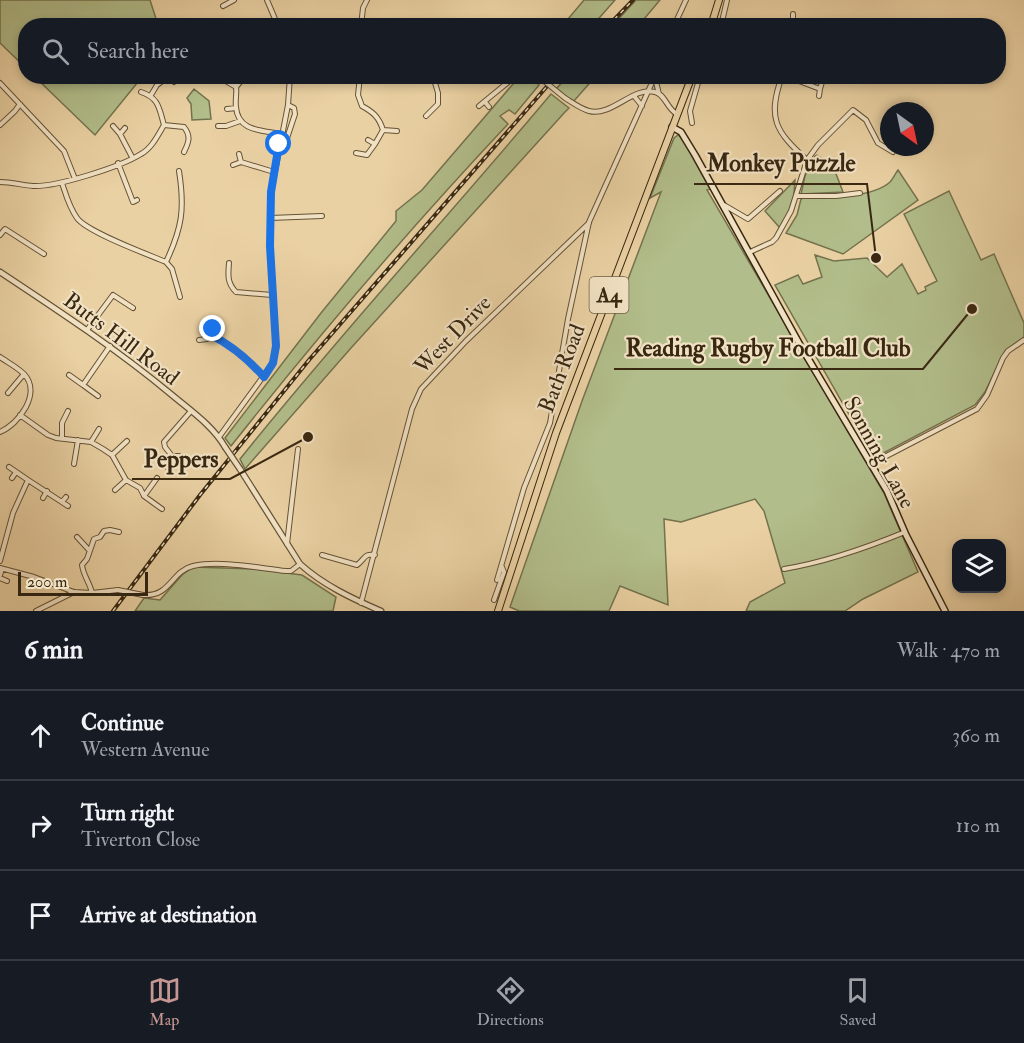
<!DOCTYPE html>
<meta charset="utf-8">
<style>
:root{--surface:#171b24;--page:#242831;--text:#f1f3f6;--muted:#9ea1a6;--line:#363941;--accent:#c59692}
body{margin:0;font-family:"IM FELL Double Pica",serif;background:var(--page);color:var(--text)}
.controls{position:absolute;right:18px;bottom:18px;display:grid;overflow:hidden;border-radius:12px;box-shadow:0 3px 9px #0003}
.controls button{width:54px;height:54px;display:grid;place-items:center;padding:0;border:0;border-bottom:2px solid var(--line);background:var(--surface);color:var(--text);font:30px sans-serif}
.compass{position:absolute;left:880px;top:102px;width:54px;height:54px;border-radius:50%;background:var(--surface);box-shadow:0 3px 9px #0003;rotate:147deg}
.scale{position:absolute;left:18px;bottom:15px;width:130px;box-sizing:border-box;padding-left:6px;border:3px solid #382711;border-top:0;font-size:16px;line-height:21px;white-space:nowrap;color:#382711;-webkit-text-stroke:4px #f1e1c3;paint-order:stroke}
.stop{position:absolute;width:18px;height:18px;margin:-14px;border:4px solid #1a73e8;border-radius:50%;background:#fff}
.stop.end{background:#1a73e8;border-color:#fff;box-shadow:0 2px 6px #0008}
.list{margin:0;padding:0;list-style:none}
h2{display:flex;justify-content:space-between;align-items:center;height:78px;margin:0;padding:0 24px;font-size:26px}
h2 small{font-size:20px;font-weight:400;color:var(--muted)}
.list li{display:grid;grid-template-columns:39px 1fr auto;gap:18px;align-items:center;box-sizing:border-box;height:90px;padding:0 24px;border-top:2px solid var(--line)}
.list b{display:block;font-size:22px;white-space:nowrap}
.list p{margin:0;font-size:20px;white-space:nowrap;color:var(--muted)}
.list em{font-size:20px;font-style:normal;color:var(--muted)}
.icon{flex:none;width:33px;height:33px;fill:none;stroke:currentColor;stroke-width:2;stroke-linecap:round;stroke-linejoin:round}
.map{position:relative;flex:none;width:1024px;height:611px;overflow:hidden}
.search{position:absolute;background:var(--surface);box-shadow:0 3px 9px #0003;left:18px;right:18px;top:18px;height:66px;display:flex;align-items:center;gap:15px;box-sizing:border-box;padding:0 21px;border-radius:24px;color:var(--muted);font-size:22px}
.sheet{height:348px;background:var(--surface)}
nav{display:flex;justify-content:space-around;align-items:center;box-sizing:border-box;height:84px;border-top:2px solid var(--line);background:var(--surface);font-size:16px;color:var(--muted)}
nav a{display:grid;justify-items:center;gap:3px}
nav .on{color:var(--accent)}
.map>svg:first-child{display:block}
.green{fill:#b1bd8a;stroke:#74724e;stroke-width:1.5}
.lines{fill:none;stroke-linecap:round;stroke-linejoin:round}
.minor-casing{stroke:#645236;stroke-width:6}
.tertiary-casing{stroke:#645236;stroke-width:7}
.secondary-casing{stroke:#382711;stroke-width:8}
.primary-casing{stroke:#382711;stroke-width:8}
.minor{stroke:#f1e1c3;stroke-width:4}
.tertiary{stroke:#f1e1c3;stroke-width:4.5}
.secondary{stroke:#f1e1c3;stroke-width:5}
.primary{stroke:#ead1a3;stroke-width:6}
.rail-casing{stroke:#382711;stroke-width:4}
.rail{stroke:#f1e1c3;stroke-width:1.5;stroke-dasharray:4.5;stroke-linecap:butt}
.minor-bridge-casing{stroke:#645236;stroke-width:6;stroke-linecap:butt}
.tertiary-bridge-casing{stroke:#645236;stroke-width:7;stroke-linecap:butt}
.minor-bridge{stroke:#f1e1c3;stroke-width:4}
.tertiary-bridge{stroke:#f1e1c3;stroke-width:4.5}
.route{stroke:#1a73e8;stroke-width:8}
.labels{text-anchor:middle;stroke-width:4.5;stroke-linejoin:round;paint-order:stroke}
.shield{fill:#f1e1c3;stroke:#705f46;stroke-width:1.5}
.shield-label{font-size:21px;font-weight:bold;fill:#382711}
.street-label{font-size:22px;fill:#382711;stroke:#f1e1c3}
.leader{fill:none;stroke:#382711;stroke-width:2}
.callout-dot{fill:#382711;stroke:#f1e1c3;stroke-width:2}
.callout-label{font-size:24px;text-anchor:middle;font-weight:bold;fill:#382711;stroke:#f1e1c3;stroke-width:4.5;stroke-linejoin:round;paint-order:stroke}
</style>
<div class="map">
<svg width="1024" height="611" viewBox="0 0 1024 611">
<rect width="100%" height="100%" fill="#ead1a3"/>
<filter id="stains"><feTurbulence type="fractalNoise" baseFrequency=".00333" numOctaves="4"/><feColorMatrix values="0 0 0 0 .2 0 0 0 0 .09 0 0 0 0 .02 0 0 0 .5 -.17"/></filter>
<radialGradient id="worn" r=".72"><stop offset=".6" stop-color="#630" stop-opacity="0"/><stop offset="1" stop-color="#630" stop-opacity=".3"/></radialGradient>
<path class="green" d="M0 0H150L158 25 26 26 25 67 0 43Z
M584 0H615L593 25H563Z
M636 0H660L639 25H613Z
M35 77H142L95 135Z
M519 77H530L539 85 515 114 509 110 500 116 508 124C411 227 319 335 231 446L225 438 321 313 396 221V211L422 190Z
M567 77H595L573 102 556 89Z
M194 89 209 101 211 119 192 120 191 104 187 98Z
M551 94 569 108 565 112 351 348 245 469 240 459C340 334 448 217 551 94Z
M678 135 683 139 710 189 707 190 884 493 918 572 863 599 845 611H746L750 602 785 583 764 511 755 499 681 522 664 519 668 605 620 586 609 611H519L510 607 582 401 661 192 650 198 674 138Z
M817 155 833 166 843 192 801 194 805 176 815 156Z
M898 170 918 200 843 254 786 233 797 215 801 199 803 198C825 198 873 198 890 182 893 179 895 174 898 170Z
M795 180 793 206 780 228 765 211Z
M949 191 981 260 994 254 1024 323V337L1005 351 985 392 975 405 874 458 775 285 798 275 803 284 822 277 815 255 834 261 867 258 887 277 902 264 918 294 926 290 925 287 937 281 904 214Z
M193 567 255 569 302 575 336 597 333 611H135L144 598 160 600 182 575Z"/>
<g class="lines">
<g class="minor-casing">
<path id="minor" d="M267 0 278 26
M223 6 234 0
M361 26 363 8 367 0
M674 26 686 0
M721 26 727 0
M793 26V14
M217 76 236 87C237 94 235 100 236 107 238 132 262 130 281 134
M782 76C767 118 775 131 807 160
M786 76 820 89 819 96
M169 77 174 82
M655 78 659 94
M0 83 64 151 75 179
M236 87 245 76
M820 89 822 82
M151 95 157 85 169 76
M634 96 642 106
M565 98C573 103 581 109 589 111 612 117 633 86 655 92 665 94 667 109 677 114
M485 102 489 107
M479 106 512 79 513 76
M227 109 236 108
M426 116 438 104V93L433 76
M692 123 690 111 700 76
M0 125 15 111 20 104
M164 125 184 127C191 136 189 142 184 152
M113 126 120 134 132 157
M218 126H226L240 121
M383 130 397 131
M120 134 125 128
M368 140 375 144
M280 143 286 141 295 114 294 108 288 105
M356 153 367 155 375 144 383 130C379 117 373 112 362 106L358 95 360 76
M239 154 241 162
M118 163 133 202 137 200
M233 165 241 162 274 172
M0 182C11 182 22 185 33 186 57 187 120 167 141 154 152 148 158 135 164 125 159 108 159 98 141 92
M62 183C66 195 69 207 77 218 87 232 147 254 166 262 182 228 185 209 179 171
M796 196H836L860 193
M724 205 748 219 780 191
M270 218 322 216
M0 235 5 229 44 254
M750 252 772 242 776 238 791 211 807 160 818 145 853 110 866 120 878 143 893 152
M166 262 172 269 180 297
M229 263C228 275 227 283 236 292L272 295
M87 330 113 295 133 308
M211 335 218 322
M199 340 207 339 211 335C233 346 248 359 264 377
M0 357C7 362 17 367 24 374 42 393 19 424 0 432
M69 375 83 385 110 346
M83 385 98 396
M8 393 24 374
M20 415 48 435 56 438 91 442 103 449 112 455 126 480 140 488 144 496 162 509
M219 437 273 363 276 347 270 246 271 192 288 105 290 76
M62 438V423L68 411
M91 442 99 429
M112 455 127 441
M179 456H172L165 447 164 442 191 411
M74 464 78 440
M871 464 977 409 987 395 1003 358 1008 351 1024 340
M9 467 28 480
M167 467 173 460 172 456
M12 478 16 472
M115 490 126 480
M144 496 157 478
M43 498 47 491
M62 502 66 497
M77 537 89 550
M287 544 298 449
M322 555 357 565C365 559 364 553 375 555
M0 561 13 513 28 480 68 506
M0 568 34 577 74 592 92 593 118 590
M784 569C826 562 866 548 905 532
M0 575 2 569
M0 578 7 581
M497 580 524 488 550 423 568 319 589 222 655 76
M92 593C90 583 83 575 82 565L87 559 94 539 100 537 104 531 110 530 119 532
M143 595C171 597 171 571 193 566 220 560 258 568 286 571H291L300 564
M494 600 504 572 502 567
M361 603 412 409 421 389 466 341 589 223
M36 611 74 592"/>
</g>
<g class="tertiary-casing">
<path id="tertiary" d="M0 272C59 311 118 350 172 395 191 411 213 426 225 447
M240 469 300 564C323 585 353 599 381 611"/>
</g>
<g class="secondary-casing">
<path id="secondary" d="M672 127 681 132 695 155 800 345 887 491 906 535 945 611"/>
</g>
<g class="primary-casing">
<path id="primary" d="M711 26 719 0
M498 611 556 433 692 76"/>
</g>
<use href="#minor" class="minor"/>
<use href="#tertiary" class="tertiary"/>
<use href="#secondary" class="secondary"/>
<use href="#primary" class="primary"/>
<g class="rail-casing">
<path id="rail" d="M608 26 633 0
M113 611 200 495 309 360 556 76"/>
</g>
<use href="#rail" class="rail"/>
<g class="minor-bridge-casing">
<path id="minor-bridge" d="M538 76 565 98
M118 590 143 595"/>
</g>
<g class="tertiary-bridge-casing">
<path id="tertiary-bridge" d="M225 447 240 469"/>
</g>
<use href="#minor-bridge" class="minor-bridge"/>
<use href="#tertiary-bridge" class="tertiary-bridge"/>
</g>
<g class="lines">
<path class="route" d="M213 329 211 335C233 346 248 359 264 377L273 363 276 346 270 246 271 192 279 144"/>
</g>
<g class="labels">
<rect class="shield" x="589.5" y="277" width="39" height="36" rx="4.5"/>
<g class="shield-label">
<text x="609" y="302">A4</text>
</g>
<g class="street-label">
<text transform="translate(452 334) rotate(-46)" y="8">West Drive</text>
<text transform="translate(122 338) rotate(37)" y="8">Butts Hill Road</text>
<text transform="translate(561 368) rotate(-69)" y="8">Bath Road</text>
<text transform="translate(880 452) rotate(61)" y="8">Sonning Lane</text>
</g>
</g>
<path class="leader" d="M876 258L867 184H694M972 309L923 369H614M308 437L230 479H132"/>
<g class="callout-dot">
<circle cx="876" cy="258" r="6"/>
<circle cx="972" cy="309" r="6"/>
<circle cx="308" cy="437" r="6"/>
</g>
<g class="callout-label">
<text x="781" y="171">Monkey Puzzle</text>
<text x="768" y="356">Reading Rugby Football Club</text>
<text x="181" y="467">Peppers</text>
</g>
<rect width="100%" height="100%" filter="url(#stains)"/>
<rect width="100%" height="100%" fill="url(#worn)"/>
</svg>
<div class="controls">
<button><svg class="icon" aria-label="layers" viewBox="0 0 24 24"><path d="M12 4l9 5-9 5-9-5zM3 14l9 5 9-5"/></svg></button>
</div>
<svg class="compass" viewBox="-18 -18 36 36"><path d="M0-13l5 13h-10z" fill="#e53935"/><path d="M0 13l5-13h-10z" fill="#9ea1a6"/></svg>
<div class="scale">200 m</div>
<div class="stop" style="left:279px;top:144px"></div>
<div class="stop end" style="left:213px;top:329px"></div>
<div class="search"><svg class="icon" aria-label="search" viewBox="0 0 24 24"><circle cx="10" cy="10" r="6"/><path d="M15 15l6 6"/></svg>Search here</div>
</div>
<section class="sheet">
<h2>6 min<small>Walk · 470 m</small></h2>
<ul class="list">
<li><svg class="icon" aria-label="ahead" viewBox="0 0 24 24"><path d="M12 20V5M6 11l6-6 6 6"/></svg><div><b>Continue</b><p>Western Avenue</p></div><em>360 m</em></li>
<li><svg class="icon" aria-label="right" viewBox="0 0 24 24"><path d="M7 20v-9h11M14 6l5 5-5 5"/></svg><div><b>Turn right</b><p>Tiverton Close</p></div><em>110 m</em></li>
<li><svg class="icon" aria-label="arrive" viewBox="0 0 24 24"><path d="M6 21V4h12l-3 4 3 4H6"/></svg><div><b>Arrive at destination</b></div></li>
</ul>
</section>
<nav>
<a class="on"><svg class="icon" aria-label="map" viewBox="0 0 24 24"><path d="M3 6l6-2 6 2 6-2v14l-6 2-6-2-6 2zM9 4v14M15 6v14"/></svg>Map</a>
<a><svg class="icon" aria-label="directions" viewBox="0 0 24 24"><path d="M12 3l9 9-9 9-9-9zM9 14v-3h6M13 9l2 2-2 2"/></svg>Directions</a>
<a><svg class="icon" aria-label="saved" viewBox="0 0 24 24"><path d="M7 4h10v16l-5-4-5 4z"/></svg>Saved</a>
</nav>
